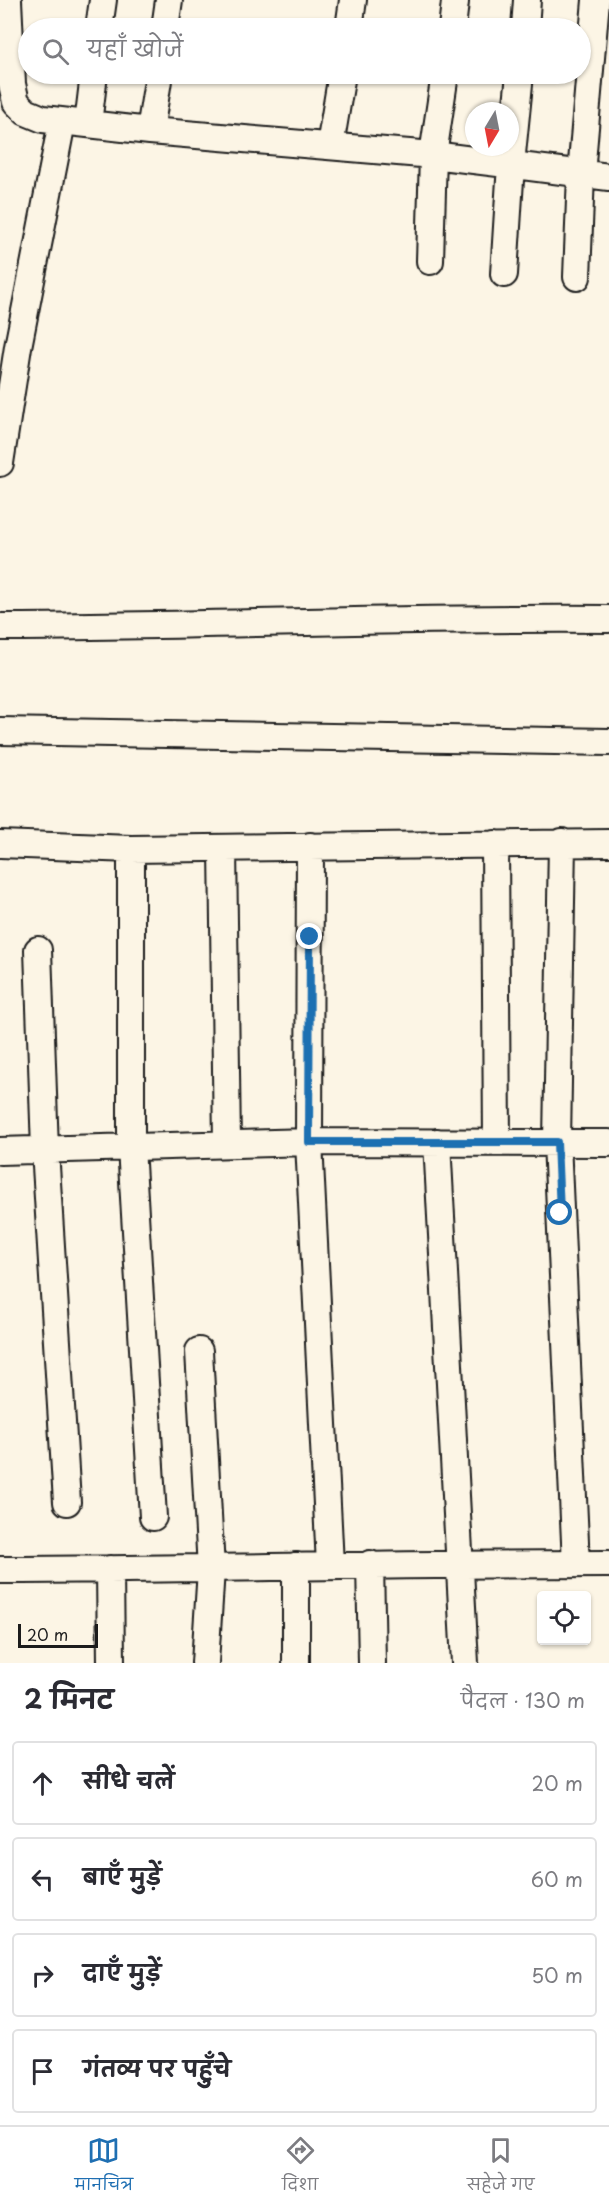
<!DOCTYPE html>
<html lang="hi">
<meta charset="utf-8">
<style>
:root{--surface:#fff;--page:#f7f7f7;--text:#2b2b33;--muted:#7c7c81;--line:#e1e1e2;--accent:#1f6fb2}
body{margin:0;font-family:"Playpen Sans","Playpen Sans Deva",sans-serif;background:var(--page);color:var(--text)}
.controls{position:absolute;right:18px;bottom:18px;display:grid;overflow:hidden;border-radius:6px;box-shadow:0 2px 4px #0004}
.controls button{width:54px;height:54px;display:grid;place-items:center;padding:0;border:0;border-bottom:2px solid var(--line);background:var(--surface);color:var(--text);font:30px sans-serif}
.compass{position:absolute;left:465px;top:102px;width:54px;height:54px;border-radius:50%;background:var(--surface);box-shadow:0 2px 4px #0004;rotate:190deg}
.scale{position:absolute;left:18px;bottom:15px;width:80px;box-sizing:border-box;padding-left:6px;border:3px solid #1c1c1c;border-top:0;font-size:16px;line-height:21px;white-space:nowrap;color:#1c1c1c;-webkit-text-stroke:4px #fcf5e5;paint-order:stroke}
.stop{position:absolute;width:18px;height:18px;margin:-14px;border:4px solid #1f6fb2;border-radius:50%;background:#fff}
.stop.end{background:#1f6fb2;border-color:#fff;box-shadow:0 2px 6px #0008}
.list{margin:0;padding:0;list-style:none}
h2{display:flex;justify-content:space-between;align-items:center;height:78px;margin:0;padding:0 24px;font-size:26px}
h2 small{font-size:20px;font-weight:400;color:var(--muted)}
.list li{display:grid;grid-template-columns:39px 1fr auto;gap:18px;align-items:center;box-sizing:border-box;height:84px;margin:0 12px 12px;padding:0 12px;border:2px solid var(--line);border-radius:6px}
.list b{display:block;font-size:22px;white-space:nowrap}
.list em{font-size:20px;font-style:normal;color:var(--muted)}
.icon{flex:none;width:33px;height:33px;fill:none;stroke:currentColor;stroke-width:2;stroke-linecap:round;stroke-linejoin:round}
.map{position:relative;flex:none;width:609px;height:1663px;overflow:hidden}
.search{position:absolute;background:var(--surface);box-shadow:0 2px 4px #0004;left:18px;right:18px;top:18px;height:66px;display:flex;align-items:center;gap:15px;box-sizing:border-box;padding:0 21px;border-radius:33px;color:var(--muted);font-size:22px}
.sheet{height:462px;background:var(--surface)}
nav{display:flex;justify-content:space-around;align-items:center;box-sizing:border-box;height:84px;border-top:2px solid var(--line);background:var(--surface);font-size:16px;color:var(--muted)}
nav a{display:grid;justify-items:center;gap:3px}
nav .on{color:var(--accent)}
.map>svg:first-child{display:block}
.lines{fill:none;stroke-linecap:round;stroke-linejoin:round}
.minor-casing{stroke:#1c1c1c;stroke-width:30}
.minor{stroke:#fcf5e5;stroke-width:26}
.route{stroke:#1f6fb2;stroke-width:8}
</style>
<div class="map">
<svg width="609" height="1663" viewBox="0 0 609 1663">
<rect width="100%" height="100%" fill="#fcf5e5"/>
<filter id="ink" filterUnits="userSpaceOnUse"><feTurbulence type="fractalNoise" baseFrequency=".0167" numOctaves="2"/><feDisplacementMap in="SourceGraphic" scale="12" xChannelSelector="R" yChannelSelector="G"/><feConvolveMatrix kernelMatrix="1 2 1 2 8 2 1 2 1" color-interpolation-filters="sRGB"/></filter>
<g filter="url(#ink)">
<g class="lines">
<g class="minor-casing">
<path id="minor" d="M8 0 12 84 16 102 26 112 43 119 150 131 433 155 609 177
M99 28 103 0
M165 28 169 0
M349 28 353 0
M452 28 455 2
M525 28 527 0
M88 124 94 74
M150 131 159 74
M330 146 342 74
M430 261 433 155 445 74
M504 274 511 164 520 74
M577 277 581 174 596 0
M0 463 18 347 62 122
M0 627C203 626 406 617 609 619
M0 731 609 742
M562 842 557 1142 576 1564
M0 844 131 849 609 843
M495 844 497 1142
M310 846 309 1142 330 1565
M223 848 227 1144
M131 849V1147L153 1517
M38 950 45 1150 67 1502
M437 1142 465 1663
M0 1151 309 1142 609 1143
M199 1351 211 1569 205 1663
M370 1564 372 1663
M110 1569 111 1663
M0 1570C203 1569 406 1564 609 1564
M296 1663V1566"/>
</g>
<use href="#minor" class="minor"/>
</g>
</g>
<g class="lines" filter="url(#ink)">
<path class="route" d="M310 937 309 1142H557L560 1213"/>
</g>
</svg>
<div class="controls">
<button><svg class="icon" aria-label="locate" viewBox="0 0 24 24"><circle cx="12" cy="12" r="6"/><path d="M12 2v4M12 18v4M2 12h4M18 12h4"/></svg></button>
</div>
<svg class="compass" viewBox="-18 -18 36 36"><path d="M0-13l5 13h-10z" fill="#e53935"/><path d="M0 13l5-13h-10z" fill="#7c7c81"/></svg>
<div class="scale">20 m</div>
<div class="stop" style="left:560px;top:1213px"></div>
<div class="stop end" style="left:310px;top:937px"></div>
<div class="search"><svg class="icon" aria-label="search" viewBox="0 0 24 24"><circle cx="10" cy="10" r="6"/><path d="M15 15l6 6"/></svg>यहाँ खोजें</div>
</div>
<section class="sheet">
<h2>2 मिनट<small>पैदल · 130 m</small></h2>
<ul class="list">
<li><svg class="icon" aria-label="ahead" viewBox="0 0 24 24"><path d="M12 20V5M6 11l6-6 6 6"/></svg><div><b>सीधे चलें</b></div><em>20 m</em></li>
<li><svg class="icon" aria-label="left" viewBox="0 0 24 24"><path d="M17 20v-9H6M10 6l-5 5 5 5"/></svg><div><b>बाएँ मुड़ें</b></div><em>60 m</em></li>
<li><svg class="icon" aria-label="right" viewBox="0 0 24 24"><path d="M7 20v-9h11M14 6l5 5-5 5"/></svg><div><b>दाएँ मुड़ें</b></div><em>50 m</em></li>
<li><svg class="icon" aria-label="arrive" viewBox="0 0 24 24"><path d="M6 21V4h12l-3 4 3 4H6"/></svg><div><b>गंतव्य पर पहुँचे</b></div></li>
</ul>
</section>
<nav>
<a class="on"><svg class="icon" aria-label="map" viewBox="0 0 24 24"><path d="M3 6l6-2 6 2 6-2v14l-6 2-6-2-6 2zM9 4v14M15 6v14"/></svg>मानचित्र</a>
<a><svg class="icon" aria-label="directions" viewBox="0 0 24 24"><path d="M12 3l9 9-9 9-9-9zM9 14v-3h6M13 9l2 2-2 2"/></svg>दिशा</a>
<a><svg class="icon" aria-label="saved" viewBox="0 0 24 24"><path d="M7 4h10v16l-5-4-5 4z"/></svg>सहेजे गए</a>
</nav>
